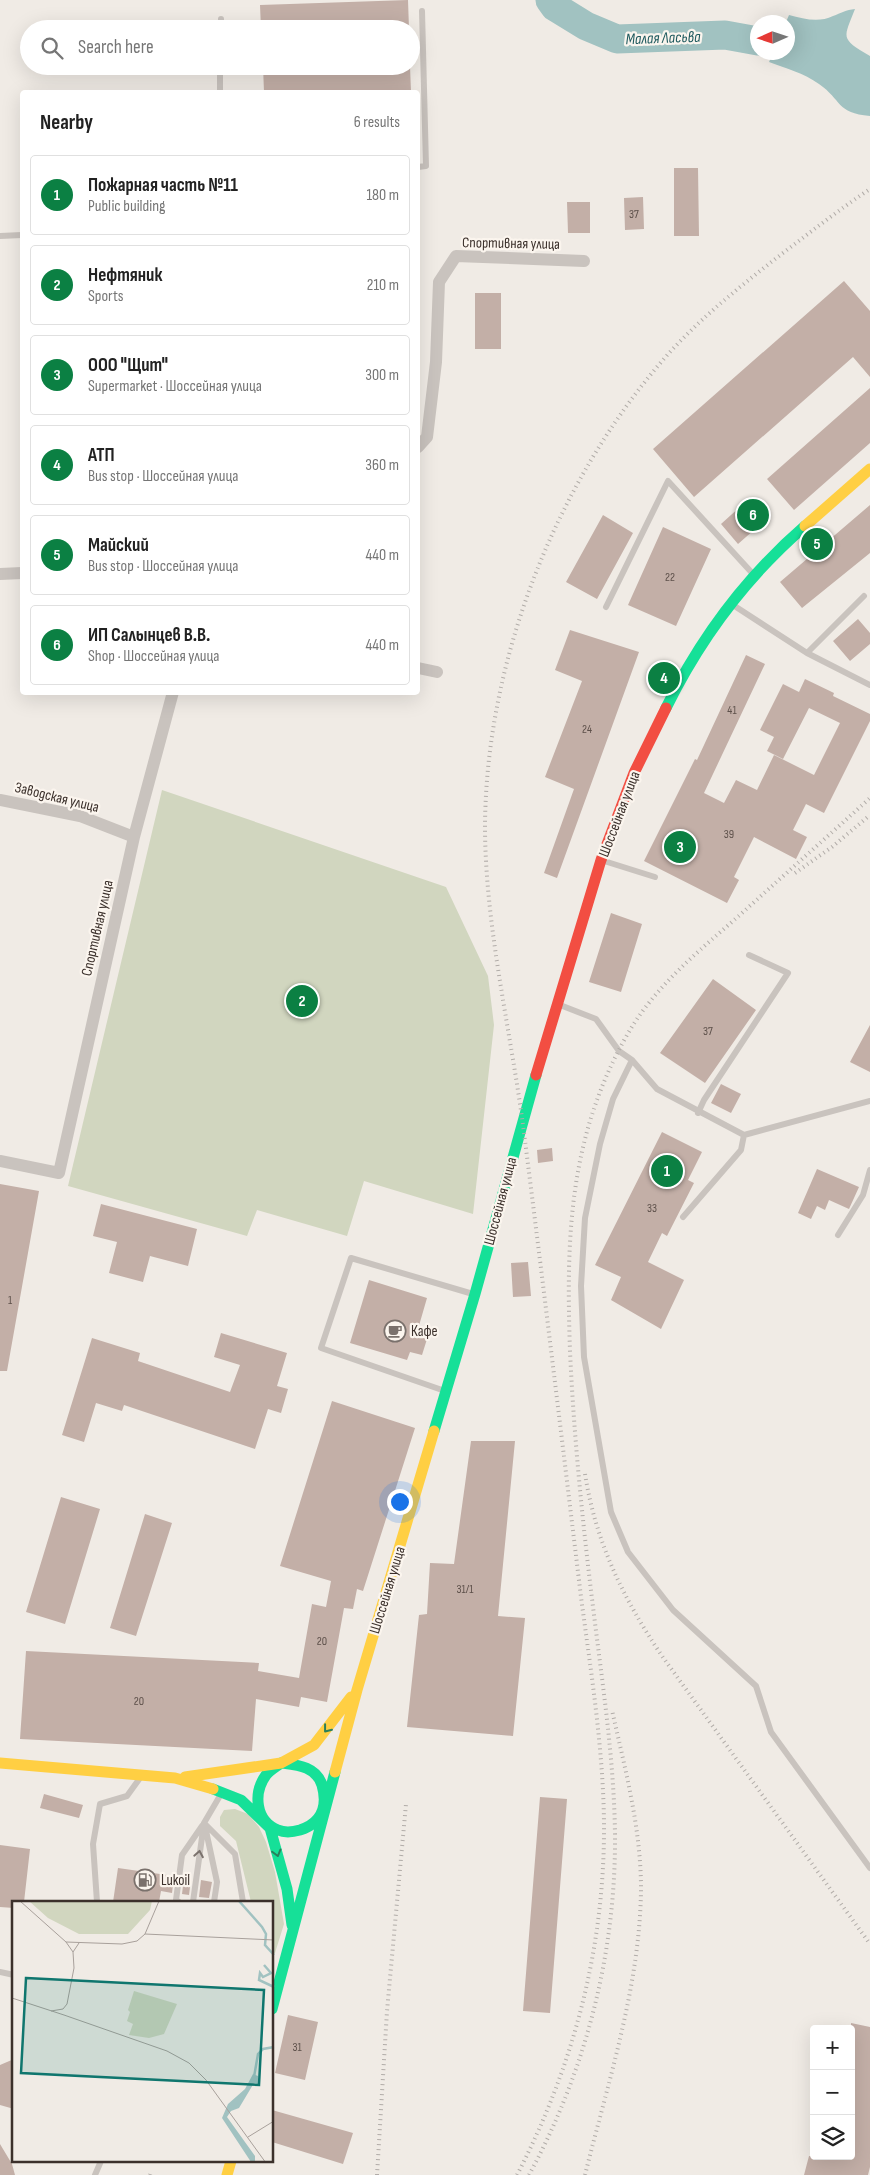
<!DOCTYPE html>
<meta charset="utf-8">
<style>
:root{--surface:#fff;--page:#f2f2f2;--text:#222;--muted:#767676;--line:#e0e0e0;--accent:#0b8043}
body{margin:0;font-family:"Sofia Sans Condensed",sans-serif;background:var(--page);color:var(--text)}
.controls{position:absolute;right:15px;bottom:15px;display:grid;overflow:hidden;border-radius:5px;box-shadow:0 5px 20px #0002}
.controls button{width:45px;height:45px;display:grid;place-items:center;padding:0;border:0;border-bottom:1px solid var(--line);background:var(--surface);color:var(--text);font:25px sans-serif}
.compass{position:absolute;left:750px;top:15px;width:45px;height:45px;border-radius:50%;background:var(--surface);box-shadow:0 5px 20px #0002;rotate:267deg}
.you{position:absolute;left:399px;top:1501px;width:18px;height:18px;margin:-12px;border:4px solid #fff;border-radius:50%;background:#1a73e8;box-shadow:0 0 0 8px #1a73e833}
.badge{display:grid;place-items:center;width:32px;height:32px;border-radius:50%;background:var(--accent);color:#fff;font-size:16px;font-weight:700}
.pin{position:absolute;translate:-50% -50%;border:2px solid #fff;box-shadow:0 1px 5px #0006}
.list{margin:0;padding:0;list-style:none}
h2{display:flex;justify-content:space-between;align-items:center;height:65px;margin:0;padding:0 20px;font-size:21px}
h2 small{font-size:16px;font-weight:400;color:var(--muted)}
.list li{display:grid;grid-template-columns:32px 1fr auto;gap:15px;align-items:center;box-sizing:border-box;height:80px;margin:0 10px 10px;padding:0 10px;border:1px solid var(--line);border-radius:5px}
.list b{display:block;font-size:19px;white-space:nowrap}
.list p{margin:0;font-size:16px;white-space:nowrap;color:var(--muted)}
.list em{font-size:16px;font-style:normal;color:var(--muted)}
.icon{flex:none;width:28px;height:28px;fill:none;stroke:currentColor;stroke-width:2;stroke-linecap:round;stroke-linejoin:round}
.map{position:relative;flex:none;width:870px;height:2175px;overflow:hidden}
.search{position:absolute;background:var(--surface);box-shadow:0 5px 20px #0002;left:20px;top:20px;width:400px;height:55px;display:flex;align-items:center;gap:12px;box-sizing:border-box;padding:0 18px;border-radius:28px;color:var(--muted);font-size:19px}
.panel{position:absolute;background:var(--surface);box-shadow:0 5px 20px #0002;left:20px;top:90px;width:400px;height:605px;border-radius:5px}
.map>svg:first-child{display:block}
.green{fill:#d1d6bf}
.water{fill:#a1c2c1}
.lines{fill:none;stroke-linecap:round;stroke-linejoin:round}
.river{stroke:#a1c2c1;stroke-width:29}
.building{fill:#c3afa7}
.lane{stroke:#c9c3be;stroke-width:6}
.street{stroke:#c9c3be;stroke-width:12}
.fast{stroke:#16e098;stroke-width:11}
.slow{stroke:#ffcf43;stroke-width:11}
.jam{stroke:#f24e42;stroke-width:11}
.rail{stroke:#b1aca8;stroke-width:4;stroke-dasharray:1 4;stroke-linecap:butt}
.oneway{stroke:#2a7f5c}
.oneway2{stroke:#7b726d}
.labels{text-anchor:middle;stroke-width:4.5;stroke-linejoin:round;paint-order:stroke}
.number-label{font-size:12px;fill:#5d504a}
.street-label{font-size:15px;fill:#3b302b;stroke:#fbf5ee}
.poi-label{font-size:15px;fill:#3b302b;stroke:#fbf5ee;text-anchor:start}
.water-label{font-size:16px;font-style:italic;fill:#1f5a5e;stroke:#fbf5ee}
.inset-river{fill:none;stroke:#a1c2c1;stroke-width:2.5}
.inset-road{fill:none;stroke:#a8a09b;stroke-width:1}
.view{fill:#0f766e;fill-opacity:0.15;stroke:#0f766e;stroke-width:2.5}
.inset-edge{fill:none;stroke:#3b302b;stroke-width:2.5}
</style>
<div class="map">
<svg width="870" height="2175" viewBox="0 0 870 2175">
<rect width="100%" height="100%" fill="#f0ebe5"/>
<path class="green" d="M162 790 446 887 488 976 494 1025 473 1214 364 1181 347 1236 257 1210 247 1236 68 1186Z
M235 1809 248 1814 259 1827 266 1842 275 1872 284 1924 275 1953 273 1954 272 1902H251L236 1841 220 1826V1817L224 1810Z"/>
<path class="water" d="M855 9C844 38 839 38 870 56V116C836 113 842 100 819 84 804 73 785 68 769 62L773 53 788 52 786 22 789 15C804 19 819 23 833 16 841 13 846 10 855 9Z"/>
<g class="lines">
<path class="river" d="M550 0 555 7 586 26 617 39 725 35 758 41"/>
</g>
<path class="building" d="M408 0 409 29H261L260 5Z
M263 66H410L411 92H264Z
M674 168H698L699 236H674Z
M643 197 644 229 625 230 624 198Z
M567 202H590V233H568Z
M844 281 870 311V377L853 357 694 497 653 449Z
M475 293H501V349H475Z
M870 388V443L794 510 767 479Z
M751 497 769 517 738 544 721 524Z
M870 505V553L802 608 780 582Z
M603 515 633 533 597 599 566 582Z
M663 527 711 549 676 626 628 605Z
M858 619 870 633V644L850 661 833 641Z
M570 630 639 652 557 878 544 873 574 789 545 777 582 681 555 670Z
M746 655 765 664 704 793 724 803 736 780 757 790 774 755 814 775 840 723 809 708 783 759 767 751 774 737 760 730 783 684 799 692 805 679 834 693 833 696 870 714V721L824 813 806 804 793 830 807 837 796 859 754 837 734 877 739 880 727 903 644 861 695 759 697 760Z
M611 913 642 924 621 992 589 982Z
M713 979 756 1010 705 1083 660 1053Z
M870 1025V1072L850 1062Z
M721 1084 741 1094 731 1113 711 1103Z
M662 1132 702 1152 688 1180 694 1183 667 1236 662 1233 648 1262 684 1280 661 1329 611 1300 621 1277 595 1265Z
M552 1148 553 1161 538 1163 537 1150Z
M817 1169 859 1187 849 1209 829 1200 825 1210 817 1206 811 1219 798 1213Z
M0 1184 39 1191 7 1371H0Z
M101 1204 197 1229 188 1266 150 1256 143 1282 109 1273 117 1242 93 1236Z
M528 1262 531 1296 513 1297 511 1263Z
M369 1280 427 1298 416 1336 427 1339 422 1355 410 1352 407 1360 350 1343Z
M221 1333 287 1353 277 1386 288 1389 281 1413 268 1409 255 1449 124 1405 122 1411 96 1403 84 1442 62 1435 92 1338 140 1353 138 1361 230 1392 240 1365 214 1357Z
M332 1401 415 1428 363 1591 357 1589 353 1609 344 1608 327 1702 301 1697 299 1707 256 1699 252 1751 20 1739 26 1651 259 1663 258 1671 299 1678 312 1604 326 1607 331 1581 280 1566Z
M471 1441H515L498 1616 525 1618 513 1736 407 1727 419 1615 427 1614 430 1563 454 1564Z
M61 1497 100 1509 65 1624 26 1612Z
M145 1514 172 1523 136 1636 110 1628Z
M44 1794 83 1805 79 1818 40 1808Z
M540 1797 567 1799 550 2013 523 2011Z
M0 1845 30 1849 24 1902H14V1908L0 1907Z
M118 1868 174 1876 172 1893 161 1891 159 1902H113Z
M184 1878 191 1879 189 1895 182 1894Z
M201 1880 212 1882 209 1898 199 1897Z
M288 2015 318 2022 305 2080 275 2073Z
M851 2023 870 2027V2167L868 2175H804L809 2156H851Z
M14 2059V2109L0 2105V2065Z
M272 2110 353 2133 343 2164 272 2142Z
M0 2144 12 2164 15 2175H0Z"/>
<g class="lines">
<path class="lane" d="M221 29V19
M220 92V66
M418 167 426 166 422 11
M0 236 22 235
M733 605 807 653 870 685
M606 607 668 481 753 574
M807 653 864 596
M604 861 655 877
M560 1005 596 1019 619 1051 632 1060 657 1089 744 1135 870 1101
M632 1060 613 1099 600 1144 585 1218 581 1286 584 1357 611 1512 628 1552 673 1610 756 1686 771 1732 870 1868
M698 1113 704 1100 788 973 749 955
M683 1217 741 1150 744 1135
M838 1235 863 1195 870 1170
M445 1391 321 1348 351 1258 473 1294
M204 1823 235 1854 243 1902
M205 1826 217 1882 214 1902
M97 1902 93 1844 100 1804 127 1796 140 1778
M179 1902 176 1900 182 1855 202 1826
M193 1902 204 1823 221 1794
M0 1972 14 1975
M95 2175 101 2161"/>
<path class="street" d="M418 447 427 437 436 362 439 282 456 256 584 261
M0 574 22 573
M418 668 437 672
M0 800 80 816 134 837
M0 1161 59 1173 134 837 173 692"/>
<path class="fast" d="M666 708C700 639 746 577 805 526
M434 1431 475 1294 536 1075
M281 1763C297 1765 316 1766 322 1785 328 1806 322 1823 300 1830 293 1832 285 1833 278 1830 255 1821 253 1793 266 1775 270 1770 276 1767 281 1763Z
M213 1789 241 1800 270 1828 287 1889 292 1925
M272 2009 335 1772"/>
<path class="slow" d="M805 526 870 469
M0 1763 175 1778 213 1789
M335 1772 357 1690 434 1431
M185 1777 281 1763 314 1745 351 1697
M227 2175 231 2161"/>
<path class="jam" d="M536 1075 601 860 634 773 666 708"/>
<path class="rail" d="M795 873 832 847 870 815
M585 1474C596 1543 623 1598 662 1656L870 1944
M150 2175 151 2172
M377 2175 387 2011 406 1804
M517 2175C574 2065 605 1947 604 1822 603 1747 591 1672 581 1597 562 1440 543 1282 523 1125 510 1028 485 924 485 826 486 658 558 477 670 352 704 315 743 284 783 253 812 231 840 209 870 189
M529 2175C586 2070 616 1953 615 1834 614 1760 603 1688 594 1615 583 1527 574 1439 570 1351 566 1237 569 1137 627 1035 655 986 699 951 741 914 784 875 827 837 870 798
M585 2175C608 2082 640 1986 641 1889 641 1828 625 1769 612 1710"/>
</g>
<defs><path id="oneway-chevron" d="M-2-3.5L2.5 0L-2 3.5" fill="none" stroke-width="1.6" stroke-linecap="round" stroke-linejoin="round" transform="scale(1.25)"/></defs>
<g class="oneway">
<use href="#oneway-chevron" transform="translate(327 1729) rotate(128)"/>
<use href="#oneway-chevron" transform="translate(277 1853) rotate(75)"/>
</g>
<use class="oneway2" href="#oneway-chevron" transform="translate(199 1854) rotate(-80)"/>
<defs>
<g id="cafe-ring" transform="scale(1.125)"><circle r="9.5" fill="#fbf5ee" stroke="#7a716c" stroke-width="1.5"/><path d="M-5.5-4.5H6V0H3Q3 3.5 0 3.5H-2.5Q-5.5 3.5-5.5 0ZM3-3.2v2h1.7v-2ZM-6 4.5H4V6H-6Z" fill="#7a716c"/></g>
<g id="fuel-ring" transform="scale(1.125)"><circle r="9.5" fill="#fbf5ee" stroke="#7a716c" stroke-width="1.5"/><path d="M-5.5-6h7V0h2V4h1.3V-2.5L3-4.5l.8-.8L6-3V5H2.5V1h-1V6h-7ZM-4.2-4.7v3.2H.2V-4.7Z" fill="#7a716c"/></g>
</defs>
<g fill-rule="evenodd">
<use href="#cafe-ring" x="395" y="1331"/>
<use href="#fuel-ring" x="145" y="1880"/>
</g>
<g class="labels">
<g class="number-label">
<text x="634" y="218">37</text>
<text x="670" y="581">22</text>
<text x="732" y="714">41</text>
<text x="587" y="733">24</text>
<text x="729" y="838">39</text>
<text x="708" y="1035">37</text>
<text x="652" y="1212">33</text>
<text x="10" y="1304">1</text>
<text x="465" y="1593">31/1</text>
<text x="322" y="1645">20</text>
<text x="139" y="1705">20</text>
<text x="297" y="2051">31</text>
</g>
<g class="street-label">
<text transform="translate(511 243) rotate(1)" y="5">Спортивная улица</text>
<text transform="translate(57 797) rotate(14)" y="5">Заводская улица</text>
<text transform="translate(619 814) rotate(-69)" y="5">Шоссейная улица</text>
<text transform="translate(97 928) rotate(-77)" y="5">Спортивная улица</text>
<text transform="translate(500 1201) rotate(-75)" y="5">Шоссейная улица</text>
<text transform="translate(387 1590) rotate(-73)" y="5">Шоссейная улица</text>
</g>
<g class="poi-label">
<text x="411" y="1336">Кафе</text>
<text x="161" y="1885">Lukoil</text>
</g>
<g class="water-label">
<text transform="translate(663 37) rotate(-2)" y="6">Малая Ласьва</text>
</g>
</g>
<g transform="translate(12 1901)">
<rect width="261" height="261" fill="#f0ebe5"/>
<path d="M17 0H140L138 9 116 33H67L36 17ZM122 90 165 103 152 133 137 137 117 134 121 123 115 120 118 111 116 109Z" fill="#d1d6bf"/>
<path d="M241 173 246 175V183L242 182 227 207 219 210 215 216 243 255V261H239L210 217 216 203 233 188Z" fill="#a1c2c1"/>
<path class="inset-river" d="M227 0 250 26 254 33 253 44 262 54M252 64 259 72 251 76 248 72 247 79 262 86M242 176 246 153 251 148 262 146"/>
<path class="inset-road" d="M8 0 54 41 61 51M133 33 262 39M54 41 110 43 125 40 133 33 147 0M0 97 52 114M39 110 51 108 55 103 62 67 61 51 67 42M52 114 155 150 177 162 194 179 254 262M236 236 262 220"/>
<path class="view" d="M14 77 252 89 247 184 9 172Z"/>
<rect width="261" height="261" class="inset-edge"/>
</g>
</svg>
<div class="controls">
<button>+</button>
<button>−</button>
<button><svg class="icon" aria-label="layers" viewBox="0 0 24 24"><path d="M12 4l9 5-9 5-9-5zM3 14l9 5 9-5"/></svg></button>
</div>
<svg class="compass" viewBox="-18 -18 36 36"><path d="M0-13l5 13h-10z" fill="#e53935"/><path d="M0 13l5-13h-10z" fill="#767676"/></svg>
<div class="you"></div>
<div class="pin badge" style="left:667px;top:1171px">1</div>
<div class="pin badge" style="left:302px;top:1001px">2</div>
<div class="pin badge" style="left:680px;top:847px">3</div>
<div class="pin badge" style="left:664px;top:678px">4</div>
<div class="pin badge" style="left:817px;top:544px">5</div>
<div class="pin badge" style="left:753px;top:515px">6</div>
<div class="search"><svg class="icon" aria-label="search" viewBox="0 0 24 24"><circle cx="10" cy="10" r="6"/><path d="M15 15l6 6"/></svg>Search here</div>
<section class="panel">
<h2>Nearby<small>6 results</small></h2>
<ul class="list">
<li><span class="badge">1</span><div><b>Пожарная часть №11</b><p>Public building</p></div><em>180 m</em></li>
<li><span class="badge">2</span><div><b>Нефтяник</b><p>Sports</p></div><em>210 m</em></li>
<li><span class="badge">3</span><div><b>ООО &quot;Щит&quot;</b><p>Supermarket · Шоссейная улица</p></div><em>300 m</em></li>
<li><span class="badge">4</span><div><b>АТП</b><p>Bus stop · Шоссейная улица</p></div><em>360 m</em></li>
<li><span class="badge">5</span><div><b>Майский</b><p>Bus stop · Шоссейная улица</p></div><em>440 m</em></li>
<li><span class="badge">6</span><div><b>ИП Салынцев В.В.</b><p>Shop · Шоссейная улица</p></div><em>440 m</em></li>
</ul>
</section>
</div>
